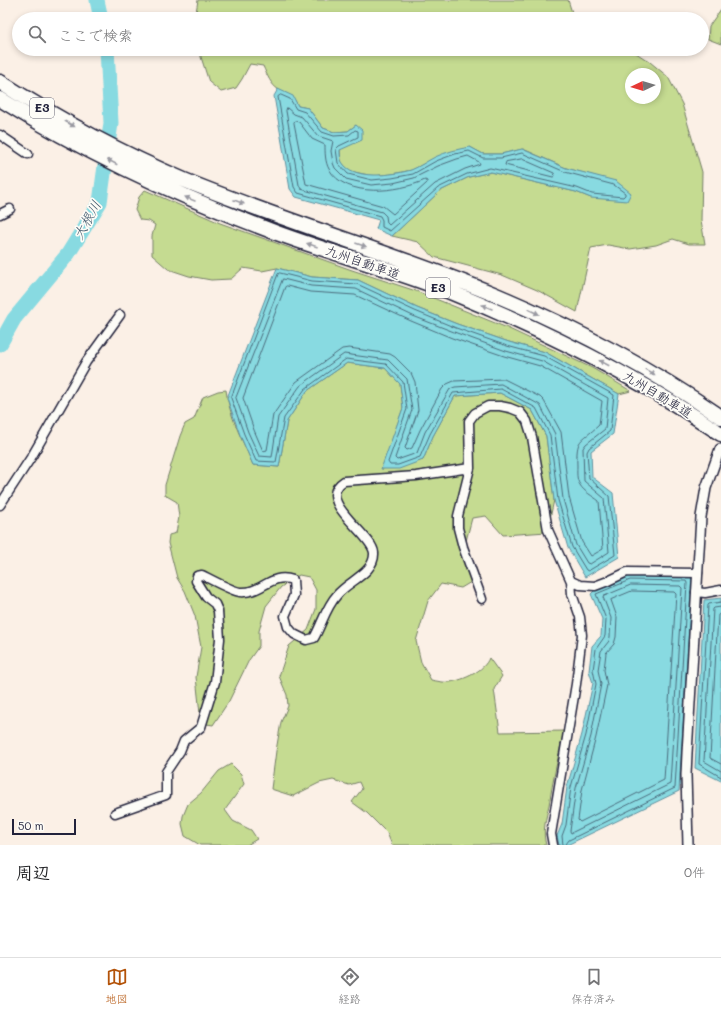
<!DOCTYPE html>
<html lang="ja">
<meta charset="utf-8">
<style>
:root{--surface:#fff;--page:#f2f2f2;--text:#202124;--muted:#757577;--line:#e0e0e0;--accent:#b45309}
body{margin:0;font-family:Mali,"Klee One",sans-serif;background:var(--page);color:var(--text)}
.compass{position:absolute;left:625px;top:68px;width:36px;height:36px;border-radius:50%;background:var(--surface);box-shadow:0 2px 6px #0003;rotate:266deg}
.scale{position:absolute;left:12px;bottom:10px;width:64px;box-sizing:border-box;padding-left:4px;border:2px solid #22223b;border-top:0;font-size:11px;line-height:14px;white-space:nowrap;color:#22223b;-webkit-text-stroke:3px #fdfcf7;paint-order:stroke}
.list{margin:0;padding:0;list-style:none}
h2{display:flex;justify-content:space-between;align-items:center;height:52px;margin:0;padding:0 16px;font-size:17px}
h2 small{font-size:13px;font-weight:400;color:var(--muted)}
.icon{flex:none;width:22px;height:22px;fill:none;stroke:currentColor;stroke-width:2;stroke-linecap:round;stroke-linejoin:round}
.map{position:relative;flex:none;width:721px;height:845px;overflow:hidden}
.search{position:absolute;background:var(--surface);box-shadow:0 2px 6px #0003;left:12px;right:12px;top:12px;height:44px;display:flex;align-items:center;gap:10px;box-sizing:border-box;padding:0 14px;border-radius:22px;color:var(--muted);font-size:15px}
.sheet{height:112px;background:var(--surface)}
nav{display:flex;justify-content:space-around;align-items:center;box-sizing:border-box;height:56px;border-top:1px solid var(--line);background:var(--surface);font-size:11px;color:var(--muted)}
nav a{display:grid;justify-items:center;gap:2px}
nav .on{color:var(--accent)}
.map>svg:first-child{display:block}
.green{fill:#c5db91;stroke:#747e66;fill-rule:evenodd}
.water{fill:#88dae1;stroke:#5f909f}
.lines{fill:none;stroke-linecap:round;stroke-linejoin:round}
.shore{stroke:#4b6c7d;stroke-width:1}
.river{stroke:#88dae1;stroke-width:15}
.minor-casing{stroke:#22223b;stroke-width:11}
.tertiary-casing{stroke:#22223b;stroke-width:12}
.motorway-casing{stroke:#22223b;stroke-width:17}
.minor{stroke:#fdfcf7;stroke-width:8}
.tertiary{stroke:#fdfcf7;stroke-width:9}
.motorway{stroke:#fdfcf7;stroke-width:14}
.oneway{fill:#9a9aa2}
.labels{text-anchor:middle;stroke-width:3.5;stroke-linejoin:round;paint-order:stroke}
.shield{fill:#fdfcf7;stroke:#646373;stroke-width:1}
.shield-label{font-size:12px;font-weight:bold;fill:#22223b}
.street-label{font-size:13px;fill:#22223b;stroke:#fdfcf7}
.water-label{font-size:14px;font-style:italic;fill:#41596d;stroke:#fdfcf7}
</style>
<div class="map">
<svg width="721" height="845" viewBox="0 0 721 845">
<rect width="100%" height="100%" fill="#fbf0e6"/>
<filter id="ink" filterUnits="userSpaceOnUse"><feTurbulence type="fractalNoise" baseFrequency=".025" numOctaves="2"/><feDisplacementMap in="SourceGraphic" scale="8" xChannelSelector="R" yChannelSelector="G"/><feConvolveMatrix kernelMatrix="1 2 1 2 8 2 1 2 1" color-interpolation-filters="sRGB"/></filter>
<g filter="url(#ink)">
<path class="green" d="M198 0H568L574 19H195Z
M721 9V44L708 39 709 26Z
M199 49H630L650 62 668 77 682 104 702 172 701 220 705 244H689L673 239 656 245 630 249 608 245 591 248 577 312 537 290 502 275 434 257 418 242 392 236 440 191 469 177 491 172 576 192 591 198 616 182 566 168 523 149 501 154H483L470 147 435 158 412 170 392 174 373 176 350 171 341 162 340 150 356 125 348 131 334 132 323 128 308 108 298 106C291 92 290 97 279 90 271 85 267 75 263 66L250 64 242 79 236 88 221 92 209 82 201 57ZM631 74H655V98H631Z
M145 190 220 223 352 270 416 291 505 327 592 368 631 391 619 394 545 352 509 342 457 324 417 308 358 280 312 277 277 268 262 271 243 268 231 279 211 280 189 276 168 269 152 255V236L155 225 149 221 140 220 135 210 139 197Z
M347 363 385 368 400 384 403 408 382 469 423 460 433 436 455 396 500 393 532 410 546 436 554 500 547 532 503 535 486 516 472 518 466 541 471 582 461 588 441 584 428 601 416 641 421 662 431 680C437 681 444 683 450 682 464 680 484 671 489 658L502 676 494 689 500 732 564 731C558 756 553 780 549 805 546 818 542 832 546 845H392L387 833 367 813 352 802 362 789 359 782 349 785 333 780 319 783 293 796 271 789 276 751 281 722 288 706 287 695 279 676 289 646 308 630 316 609V590L309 577 299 575 281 587 266 606 259 631V646L249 660 229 701 213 725 201 723 196 677 201 647 195 616 185 591 177 578 168 543 169 535 176 533 179 517 177 502 165 495V485L180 436 185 424 194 419 203 397 218 391 226 390C229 416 243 441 253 465L279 467 287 421 307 391Z
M231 764 241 774 244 784 225 810 233 821 251 830 257 839 247 845H200L185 836 182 824 183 816 188 804 201 793 219 771Z"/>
<path class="water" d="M278 89 293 96 298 106 308 108 323 128 334 132 348 131 356 125 362 130V140L340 150C340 153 340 159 342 162 353 181 393 175 411 170 419 167 427 161 435 157 446 152 458 149 470 147L483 154H501L522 149 566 168 616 181 631 193 627 201 591 198 576 192 491 172 469 177 440 191 392 236 376 229 379 220 296 197 290 189 274 96Z
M277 268 312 277 358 280 417 308 457 324 509 342 545 352 619 394 613 434 591 451 592 477 613 493 619 557 585 577 568 548 554 500 546 436 532 410 500 393 455 396 433 436 423 460 399 469H381L403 408 400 384 385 368 347 363 307 391 287 421 279 467 253 465 240 435 227 398Z
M629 576 692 577 679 791 567 845H559L557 836 562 824 567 787 582 734 593 683 589 671 592 646 601 636 602 619 591 594 595 590Z
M721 598V781L695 768 704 600Z"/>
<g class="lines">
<path class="shore" d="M281 95 290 99 296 109 305 112 322 132 334 136 349 135 355 130 358 131V137L339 146 336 149 338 163 348 174 372 180 392 178 413 174 436 161 455 154 469 151 483 158H501L522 153 565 172 614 185 625 193V195L623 197 592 194 577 188 490 168 467 174 438 188 390 231 382 227V220L380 216 298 193 294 187 278 97Z
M287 108 294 114 302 117 318 136 333 141 331 151 333 163 335 168 346 179 371 185 393 183 414 178 438 166 457 159 468 156 479 162 480 164 465 169 435 184 389 225 387 223 386 216 382 212 301 189 299 185 286 111Z
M295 121 299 122 312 139 325 145C325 152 325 162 329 169 346 199 399 192 425 180L427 181V183L393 214 383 206 306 184 294 123Z
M522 159 554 173 555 176 553 177 505 165 506 162Z
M280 273 312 281 357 284 415 311 456 328 507 346 544 356 614 395 610 431 589 448 587 452 589 478 609 496 615 555 588 571 586 570 572 547 558 500 550 435 536 408 501 389 453 393 430 434 420 457 398 465H390L388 462 407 409 403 382 386 364 346 359 305 389 284 418 276 462 256 461 244 434 231 398 278 274Z
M283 279 311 286 356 289 413 316 454 332 506 351 542 361 608 398 605 429 586 444 583 448 584 481 604 498 609 552 590 564 587 563 576 545 563 499 555 434 540 405 501 384 455 387 450 389 425 432 417 453 397 460 395 458 412 410 407 379 388 360 344 354 300 386 278 417 272 457 259 456 248 432 236 398Z
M287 286 310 292 355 295 411 321 452 338 504 356 540 366 602 401 599 425C580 443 576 437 577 466 577 472 576 479 580 485 584 492 593 496 599 501L603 549 591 556 582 542 569 497 561 432 544 401 540 397 504 379 454 381 447 384 442 389 420 430 412 448 407 450 405 448 418 410 415 382 411 373 395 357 390 354 349 348 342 349 296 382 273 415 267 450 263 451 254 430 243 398 285 287Z
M631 585 680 586 682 588 670 784 571 833 570 831 576 788 591 736 601 684 598 670 601 651 609 641 610 637 611 618 603 597Z
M632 591 674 592 676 594 664 780 580 822 578 820 582 790 596 737 607 685 604 670 606 653 614 644 616 637 617 617 611 600Z
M721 602 709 604 708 605 699 764 721 777
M721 607 714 608 713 609 704 761 721 771
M721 613 718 615 710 758 721 764
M563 845 562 836 566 825 571 787 586 735 596 684 593 670 596 649 605 636 606 619 596 594 630 580 686 581 687 583 675 788 569 840 566 844 567 845"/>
<path class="river" d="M97 0 101 19
M0 344 14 319 68 254 100 202 111 123 107 49"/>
<g class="minor-casing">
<path id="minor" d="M0 135 28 154
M0 214 10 209
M0 505 32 456 86 362 120 315
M571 581 580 585 595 586 608 581 627 572 698 573
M696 592 705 593 721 590
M482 599 463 547 458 528V516L470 468 469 421 475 413 488 406H500L510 408 520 412 527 421 532 437 548 530 571 581 572 594 580 617 582 635 576 684 551 834 553 845
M115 813 166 795V772L180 751 184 741 201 727 215 682 220 639 218 611 215 604 206 597 196 581 197 576 202 575C210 579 232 591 240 592 262 594 270 572 293 580L294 595 285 616 288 627 294 634 306 640 314 638C322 624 326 607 337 595 348 581 375 573 374 553 373 534 313 501 344 481L416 476 470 468"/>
</g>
<g class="tertiary-casing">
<path id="tertiary" d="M688 845 686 775 687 753 701 517 706 488 720 449"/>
</g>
<g class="motorway-casing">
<path id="motorway" d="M0 82C58 119 120 153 184 180 286 222 393 253 496 295 574 328 651 369 721 417
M0 99C87 154 180 197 277 233 334 254 392 269 448 291 544 330 636 376 721 434"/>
</g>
<use href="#minor" class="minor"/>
<use href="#tertiary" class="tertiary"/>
<use href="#motorway" class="motorway"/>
</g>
<defs><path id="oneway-solid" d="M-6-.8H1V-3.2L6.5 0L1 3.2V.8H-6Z"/></defs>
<g class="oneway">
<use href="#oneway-solid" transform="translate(70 124) rotate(29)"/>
<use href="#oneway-solid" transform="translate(112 162) rotate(-153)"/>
<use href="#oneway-solid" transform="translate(190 199) rotate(-158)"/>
<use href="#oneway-solid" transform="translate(239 202) rotate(21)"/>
<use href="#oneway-solid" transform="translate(312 245) rotate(-161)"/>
<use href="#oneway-solid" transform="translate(361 245) rotate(19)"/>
<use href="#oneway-solid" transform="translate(487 307) rotate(-158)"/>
<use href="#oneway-solid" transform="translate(534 312) rotate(24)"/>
<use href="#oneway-solid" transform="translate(604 363) rotate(-152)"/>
<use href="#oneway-solid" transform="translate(650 372) rotate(29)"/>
</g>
</g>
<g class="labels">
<g class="shield">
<rect x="30" y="98" width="24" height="20" rx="3"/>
<rect x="426" y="278" width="24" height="20" rx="3"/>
</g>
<g class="shield-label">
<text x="42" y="112">E3</text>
<text x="438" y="292">E3</text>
</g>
<g class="street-label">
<text transform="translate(363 262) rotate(19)" y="5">九州自動車道</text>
<text transform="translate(658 394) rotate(31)" y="5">九州自動車道</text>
</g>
<g class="water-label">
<text transform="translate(87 220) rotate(-61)" y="5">大根川</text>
</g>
</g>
</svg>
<svg class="compass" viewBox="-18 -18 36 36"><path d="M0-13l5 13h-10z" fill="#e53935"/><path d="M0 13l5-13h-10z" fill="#757577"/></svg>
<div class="scale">50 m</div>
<div class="search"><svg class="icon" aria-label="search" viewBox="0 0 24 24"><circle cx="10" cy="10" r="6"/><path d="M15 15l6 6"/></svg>ここで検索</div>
</div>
<section class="sheet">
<h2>周辺<small>0件</small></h2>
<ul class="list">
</ul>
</section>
<nav>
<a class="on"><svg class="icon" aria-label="map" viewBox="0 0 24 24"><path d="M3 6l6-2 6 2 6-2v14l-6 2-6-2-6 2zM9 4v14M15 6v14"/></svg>地図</a>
<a><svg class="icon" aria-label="directions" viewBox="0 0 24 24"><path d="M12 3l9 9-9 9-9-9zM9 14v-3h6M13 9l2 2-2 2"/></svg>経路</a>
<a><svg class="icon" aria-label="saved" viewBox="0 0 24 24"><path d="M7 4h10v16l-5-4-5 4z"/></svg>保存済み</a>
</nav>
